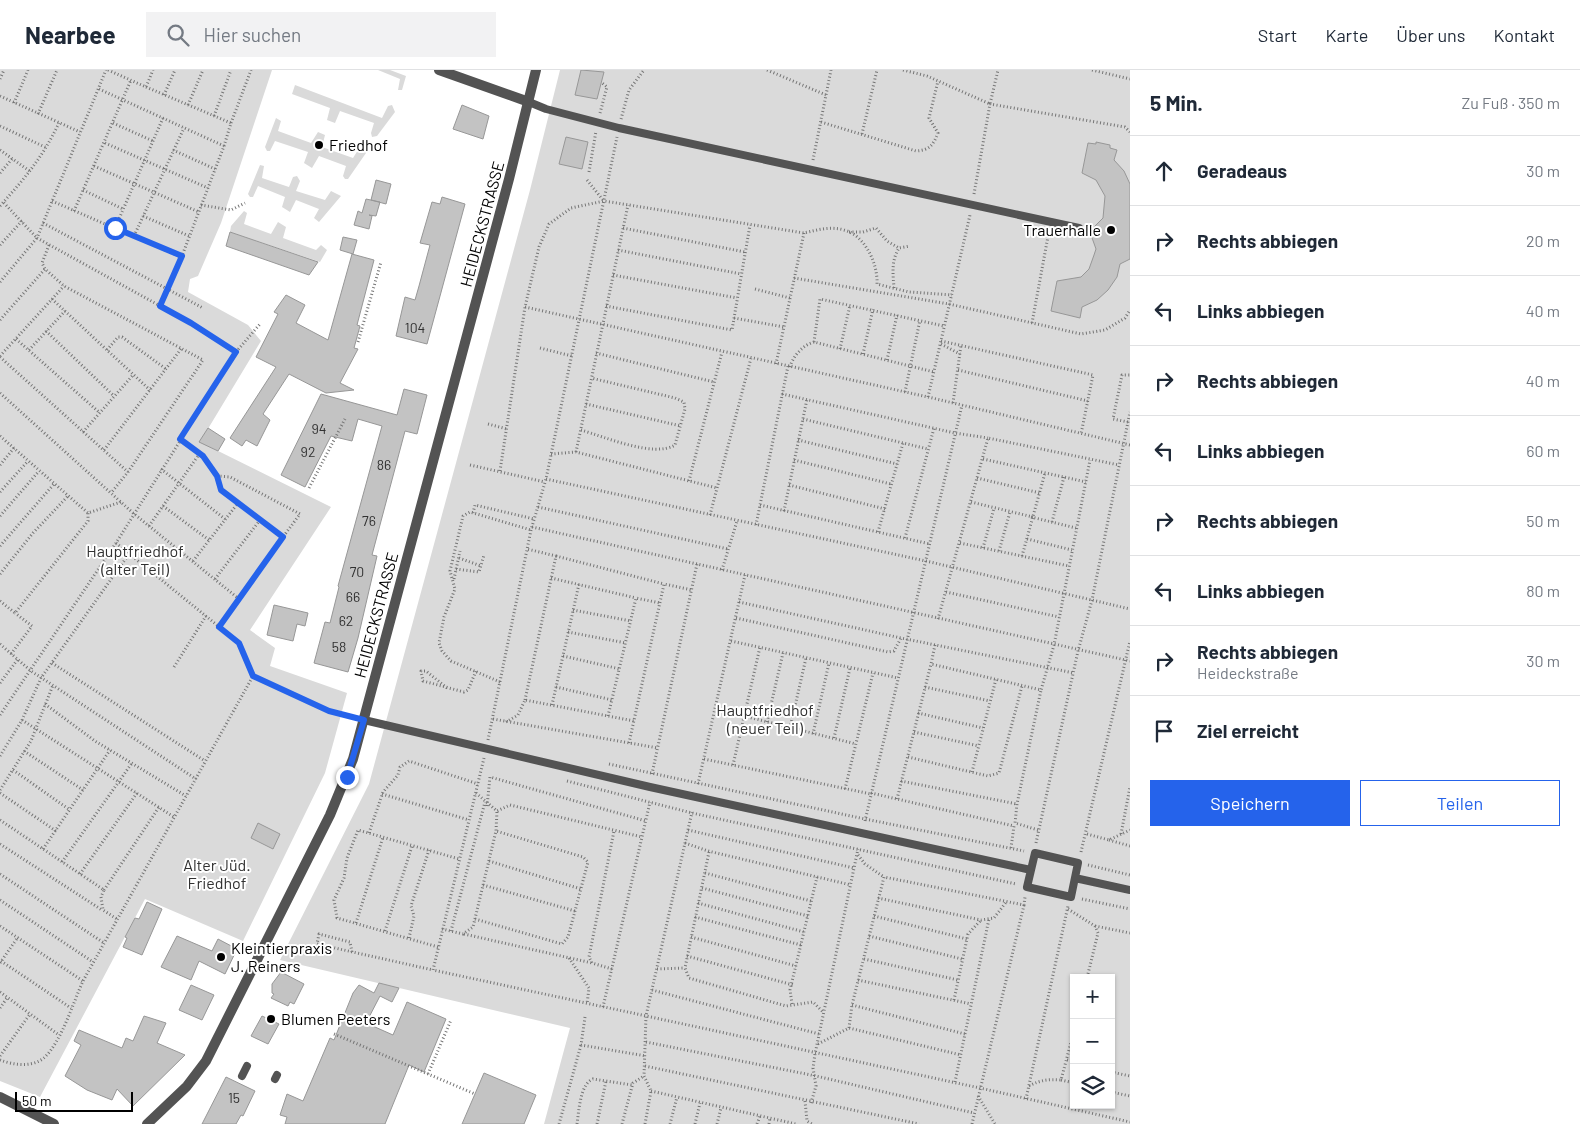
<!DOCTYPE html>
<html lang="de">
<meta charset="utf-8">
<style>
:root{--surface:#fff;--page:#f2f2f3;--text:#1f2937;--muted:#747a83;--line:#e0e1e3;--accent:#2563eb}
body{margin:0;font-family:Barlow,sans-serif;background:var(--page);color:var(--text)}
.controls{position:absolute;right:15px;bottom:15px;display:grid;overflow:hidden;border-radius:0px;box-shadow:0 1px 4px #0004}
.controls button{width:45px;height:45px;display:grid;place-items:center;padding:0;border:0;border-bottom:1px solid var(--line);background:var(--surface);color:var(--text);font:25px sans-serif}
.scale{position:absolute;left:15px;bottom:12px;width:118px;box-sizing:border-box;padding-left:5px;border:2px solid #000;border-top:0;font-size:14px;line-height:18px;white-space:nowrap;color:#000;-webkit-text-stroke:4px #fff;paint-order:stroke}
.stop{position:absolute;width:15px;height:15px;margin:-11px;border:4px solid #2563eb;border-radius:50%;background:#fff}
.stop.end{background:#2563eb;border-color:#fff;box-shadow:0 1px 5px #0008}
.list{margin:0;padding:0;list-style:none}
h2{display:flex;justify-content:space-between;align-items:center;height:65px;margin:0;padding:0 20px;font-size:21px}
h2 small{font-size:16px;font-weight:400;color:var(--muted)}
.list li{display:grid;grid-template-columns:32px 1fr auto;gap:15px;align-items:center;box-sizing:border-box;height:70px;padding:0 20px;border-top:1px solid var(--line)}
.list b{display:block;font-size:19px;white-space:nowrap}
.list p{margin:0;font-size:16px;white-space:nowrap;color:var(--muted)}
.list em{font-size:16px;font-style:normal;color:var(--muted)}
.actions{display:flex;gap:10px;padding:15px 20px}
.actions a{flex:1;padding:11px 0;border:1px solid var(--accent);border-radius:0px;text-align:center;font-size:18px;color:var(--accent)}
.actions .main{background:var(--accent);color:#fff}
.icon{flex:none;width:28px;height:28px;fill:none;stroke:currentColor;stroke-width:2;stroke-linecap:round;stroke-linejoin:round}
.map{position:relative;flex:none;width:1130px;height:1054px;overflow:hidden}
header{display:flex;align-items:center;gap:30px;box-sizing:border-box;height:70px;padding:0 25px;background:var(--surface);border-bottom:1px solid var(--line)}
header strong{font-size:24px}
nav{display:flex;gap:28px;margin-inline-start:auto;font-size:18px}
.search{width:350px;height:45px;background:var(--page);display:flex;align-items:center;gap:12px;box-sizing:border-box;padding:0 18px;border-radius:0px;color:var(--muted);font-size:19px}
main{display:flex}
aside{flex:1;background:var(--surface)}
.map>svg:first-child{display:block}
.green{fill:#dadada;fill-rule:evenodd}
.building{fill:#c3c3c3;stroke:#979797}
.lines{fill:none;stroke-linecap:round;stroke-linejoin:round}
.path{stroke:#757575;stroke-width:3;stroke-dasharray:1 2.5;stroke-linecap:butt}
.service{stroke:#535353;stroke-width:8}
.minor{stroke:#535353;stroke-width:10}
.tertiary{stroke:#535353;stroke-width:10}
.route{stroke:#2563eb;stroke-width:6}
.poi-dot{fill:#000;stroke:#fff;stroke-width:2}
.labels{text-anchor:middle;stroke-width:4;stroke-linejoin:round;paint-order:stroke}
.number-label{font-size:14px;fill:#313131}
.poi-label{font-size:16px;fill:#000;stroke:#fff;text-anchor:start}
.street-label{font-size:16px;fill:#000;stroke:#fff}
.park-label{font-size:16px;fill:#313131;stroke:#fff}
</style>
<header>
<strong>Nearbee</strong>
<div class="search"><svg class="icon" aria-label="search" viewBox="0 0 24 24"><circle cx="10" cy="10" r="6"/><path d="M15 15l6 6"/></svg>Hier suchen</div>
<nav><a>Start</a><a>Karte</a><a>Über uns</a><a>Kontakt</a></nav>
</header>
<main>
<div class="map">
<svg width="1130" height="1054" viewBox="0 0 1130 1054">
<rect width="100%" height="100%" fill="#fff"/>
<path class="green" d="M0 0H272L221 153 198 206 190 209 188 222 248 255 261 271 200 372 331 437 250 560 275 578 270 596 347 623 325 703 243 871 145 829 40 1027 0 1011Z
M378 0H390L406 6 402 20H398L400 9Z
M560 0H1130V1054H544L570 958 280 890 369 714 530 120ZM1074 908H1111V1035H1074Z
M295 15 382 48 388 36 392 35 395 42 377 66 372 67 371 63 374 53 340 41 335 53 327 50 330 38 292 24Z
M276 48 281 51 278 61 311 73 318 62 325 65 322 77 353 88 360 77 365 79 366 83 348 109H345L343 106 346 96 319 86 312 98 304 93 308 82 275 71 270 81H267L265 77Z
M260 95 264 96 262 108 289 117 293 107 297 106 300 111 296 121 325 130 331 121 341 126 319 152 314 148 319 139 296 130 290 142 282 137 285 127 258 116 253 127H250L248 124Z
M244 141 247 143 244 154 271 164 278 152 286 157 283 168 316 180 321 175 327 180 320 192 230 162 231 156Z"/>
<path class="building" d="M581 0 604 2 597 29 575 25Z
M462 35 489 46 483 69 453 59Z
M566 67 588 72 582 99 559 94Z
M1096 72 1110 75V78L1117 80 1114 90 1124 101 1130 114V189L1120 194 1117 207 1108 220 1097 230 1082 237 1080 248 1051 241 1057 211 1081 207 1089 199 1094 185 1096 179 1091 165 1093 158 1103 148 1105 126 1096 110 1082 103 1088 73 1096 74Z
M376 110 391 114 386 134 371 130Z
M442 127 465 134 427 274 396 266 405 227 415 230 419 216 430 175 420 173 432 132 440 134Z
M366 129 380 132 376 146 369 145 372 146 369 159 354 155 358 141 362 143Z
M230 162 318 192 309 205 226 176Z
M343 167 357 170 353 184 340 180Z
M352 184 374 190 357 255 360 256 354 278 358 279 340 313 354 320 326 323 289 304 263 344 270 350 257 376 246 370 242 376 230 368 276 297 256 287 278 244 274 242 286 225 305 235 296 253 328 270Z
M404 319 427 325 417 364 405 361 372 485 377 486 358 568 348 602 314 593 325 552 330 553 339 517 338 516 382 356 358 349 352 371 331 366 305 417 281 405 321 324 397 345Z
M208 358 225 369 218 381 199 372Z
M274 535 308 543 305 556 297 554 293 571 267 565Z
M258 753 280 764 273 779 251 768Z
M147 832 162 839 142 885 123 877 127 868 125 867 135 848 139 849Z
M177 866 212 881 218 869 237 879 225 904 199 891 191 910 161 897Z
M281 902 304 914 294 934 290 932 288 936 271 928 274 924 272 923V914Z
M379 913 399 918 392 932 380 926 366 953 393 965 407 932 446 949 424 1002 409 995 385 1054H285L287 1047 280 1045 287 1024 303 1031 330 968 334 970 353 923 359 915 374 923Z
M191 915 214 925 202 950 179 940Z
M144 946 166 953 157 973 185 985 133 1036 117 1019 112 1030 87 1020 65 1006 81 975 74 971 79 960 122 978 126 968 133 971Z
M262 946 279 954 268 974 251 966Z
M484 1003 536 1025 524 1054H462Z
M226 1007 255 1021 243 1046 241 1045 236 1054H202Z"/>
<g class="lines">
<path class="path" d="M108 0 146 17 153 0
M767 0 826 25
M903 0 927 6 990 34 998 0
M1092 0 1130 9
M0 9 4 0
M146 17 231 53 224 76
M99 19 224 76 177 199 160 236
M164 25 175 0
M0 26 80 62
M14 33 28 0
M188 35 203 0
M600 43 607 17 601 12
M38 44 57 0
M214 46 231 0
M621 49 629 20 644 0
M821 52 916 81C930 80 933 75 938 63L929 48 938 11
M113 53 153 71
M231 53 251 0
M0 56 47 78
M862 64 877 0
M105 73 208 118
M0 80 31 102
M173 80 215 99
M813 90 831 0
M94 96 199 142
M589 102 596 61
M0 103 12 89
M587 110 603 130
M83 120 123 139
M974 124 990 34 1125 57 1130 62
M52 131 181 187
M201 135 231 140 245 133
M0 136C26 107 42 88 59 53
M74 141 131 10
M143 146 189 166
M43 153 203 238
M115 158 163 48
M623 158 745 182
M849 162H863L876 158 887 171 899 178
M134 166 184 58
M0 175 22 151
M49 175 42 193 45 199 64 216 203 290 128 402 111 423
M618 180 741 204
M613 205 737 228
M794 208 949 234 1081 264 1105 260 1125 248 1130 240
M0 212 37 168 3 132
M894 218C893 204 891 191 899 178L910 176
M755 219 790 228
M52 229 150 320
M606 236 732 260 750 155
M525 237 928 327 1130 375
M734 248 784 257
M0 250 45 199
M1032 253 1049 161
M46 261 114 326
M16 269 100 343
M941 271 1093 305 1081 364
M358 272 381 192
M814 272 820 229 944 256
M941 274 960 284
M540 278 572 286
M840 279 850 235
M29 280 65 241
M107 280 118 267H122L166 299
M236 282 260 254
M596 283 714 312
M863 284 873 239
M0 286 64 216
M0 287 128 402
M887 290 897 245
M776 294 804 163
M790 297C793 286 803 275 814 272L934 302
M958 300 1088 331
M905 322 920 250
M0 323 133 443 239 529
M782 324 955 363 988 368
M928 327 970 145
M953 333 961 275
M586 334 681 356
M803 349 928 379
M1128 352 1113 349 1122 305H1130
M488 354 507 359
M581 360C605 367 654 388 675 375L685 339 684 332 675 328 591 308
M83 362 133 305
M0 366 88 443 121 432
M180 369 203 385 217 406 221 420 283 467 219 557
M798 370 897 394
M104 380 181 279
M576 382 628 135
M551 384 576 382 717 418
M983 389 1086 412
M794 390 891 414
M0 395 14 378
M470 395 545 412
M161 399 225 449
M500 401 525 237 539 177 549 154 571 138 604 131 804 163C817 160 830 156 844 160 865 165 878 194 877 214L909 222 952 225
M217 406 230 407 300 444 283 467
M977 408 1040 423
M546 409 926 491 1130 539
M689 411 722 282
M789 415 885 439
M309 418 345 349
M0 422 28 391
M971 432 1033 447
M760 435 930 474
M163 436 209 470
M538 437 728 479
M784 441 807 329
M473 443 475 435 534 449
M710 445 751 288
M0 446 39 401
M1031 447 1076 458
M1052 452 1064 407
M756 455 788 296
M149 456 200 383
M532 457 1130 591
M878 462 903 373
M905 468 934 358
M1027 469 1072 480
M116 473 239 573 253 606 329 641 352 647
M960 473 1069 496
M0 476 54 414
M983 478 994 438
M999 481 1010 442
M556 486 664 514
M1022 486 1045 403
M459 488 481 496
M193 491 238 433
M456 499 479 502 484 485
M722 500 737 451
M0 504 33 463 68 426
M551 508 636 528
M215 509 260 450
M454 509 460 481
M946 522 1059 547
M0 531 15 543 88 451V443
M739 532 901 568 1074 603
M573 540 631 551
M736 548 888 582 894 581 901 568
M938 549 988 368 1119 395
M568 562 626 573
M731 571 898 608
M0 574 31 601 196 709
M935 575 931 594 1041 620 1054 575 1090 390
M11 584 32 556 15 543
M563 586 620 599
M52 593 205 691
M174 597 206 546
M500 612 451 591 442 581 439 573 444 547 455 519 450 501 463 446 470 442 531 460
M0 613 18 589
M556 617 612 630
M925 617 990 631
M447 618 426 601H421L423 611 464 622 468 620 476 601
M525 630 556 486 527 479
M45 634 95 671 186 726
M552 635 579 514
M918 643 983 658
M0 645 116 473 236 282 191 253 37 168 106 0
M608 646 636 528 660 533
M744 646 856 674
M493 649 658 678
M22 650 174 747
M506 652 518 645 525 630 634 651
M767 652 783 583
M790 658 806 588
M914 662 979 676
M813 664 829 593
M834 668 850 598
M488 670 531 460 546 409 617 67
M629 673 664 514 692 520
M24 681 83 720
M0 686 22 650 41 608 129 484
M908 687 988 706 999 703 1022 616
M484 688 433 900 980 1018 1130 1052
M704 689 871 724
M609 694 865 749 1024 781
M733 695 760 577
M13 700 70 740
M972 702 996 609
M652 704 697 494
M567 711 692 743 1016 814
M901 711 1017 734
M698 714 745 505
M845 719 873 603
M0 720 31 671 53 615
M0 723 56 761
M476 723 497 741 510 735 642 767
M871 723 1014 756
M382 724 469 750
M897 729 931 594
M487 736 490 707 646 751
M0 750 104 820 101 827 103 840 117 849
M865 751 962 335
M688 760 854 798
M1038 760 1015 753 1017 734 1041 620
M369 763 383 722 398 705 400 697 409 691 478 714
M1087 764 1109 770 1130 760
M1121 764 1130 717
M1109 770 1130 776
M685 773 708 781 851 815
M1036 773 1078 581 1092 530 1130 342
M0 774 102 840
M1011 778 1014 756
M43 779 110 680
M709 782 685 898 689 908 786 936 813 932 824 943
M1081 782 1130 571
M858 785 865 794 884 807
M489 791 581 819
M62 792 132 693
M1088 795 1130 805
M705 803 811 831
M0 804 104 873
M80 804 137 723
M483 815 575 841
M702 818 808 846
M104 820 159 737
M878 828 981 850 994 848 1007 831
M1082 829 1130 839
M0 830 93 892
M698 833 804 862
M1068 839 1095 856 1098 863 1087 908
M874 846 967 869
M695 847 801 875
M475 849 562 874 568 867 588 792 583 787 496 761
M356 853 383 767
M0 856 83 911
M1095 856 1130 863
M442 859 463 864 473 857 496 761 497 741
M385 861 412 776
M451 861 485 732
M464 864 592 893
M869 866 962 889
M691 867 796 896
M409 868 414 846 411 836 429 780
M438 877 337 848 334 830 344 808 347 788 358 760 459 789
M352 882 350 872 319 864 317 874 433 900
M687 886 793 915
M569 888 589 918 587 934
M864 889 958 910
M1 891 71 938
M0 893 18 867
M612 899 592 893 589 887 614 761
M657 899 685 898
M858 910 971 934
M652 920 819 964
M0 922 59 965
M954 930 968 864 981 850
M792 934 790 920 817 807
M852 935 965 964
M603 937 650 732
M0 938 7 928
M585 947 581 975 646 986
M849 958 852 935 884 807 1024 835 1025 827
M334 964 475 1024
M646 972 816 1006 974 1043
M818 974 849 958 961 985
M0 986 30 944
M0 990C13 995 33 998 45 987 62 970 73 933 83 911L253 606
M1067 990 1074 992
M645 996 919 1054
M1111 1002 1130 1006
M428 1004 451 950
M1061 1010 1074 1013
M955 1012 989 849
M1029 1016C1040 1010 1049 1009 1061 1010L1074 961
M651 1021 796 1054
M1111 1022 1130 1026
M978 1026 995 1054
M1026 1029 1068 836
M805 1031 807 1051 812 1054
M811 1033 816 1016 813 998 815 984 858 779
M559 1054 581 975
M577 1054C579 1041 580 1014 593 1009L632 1015
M597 1054 606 1011
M622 1054 633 1013 644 1006
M645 1054 651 1021 644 1006 646 946 692 742
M670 1054 677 1027
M695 1054 700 1033
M717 1054 721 1038
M757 1054 760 1046
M769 1054 770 1048
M972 1054 1024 835"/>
<path class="service" d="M529 32 546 39 619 58 1079 158
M364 650 650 717 1031 800
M1035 783 1078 793 1071 827 1027 817Z
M1075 808 1130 820
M242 1006 247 996
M275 1009 277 1005"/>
<path class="minor" d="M439 0 529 32
M0 1027 54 1054"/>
<path class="tertiary" d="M147 1054 187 1016 206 991 330 745 353 689 509 109 536 0"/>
</g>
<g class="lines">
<path class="route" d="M115 158 182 186 160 236 191 253 236 282 180 369 203 386 217 406 221 420 283 467 219 557 239 573 253 606 329 641 364 650 347 707"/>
</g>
<g class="poi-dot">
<circle cx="319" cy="75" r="5"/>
<circle cx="1111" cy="160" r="5"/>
<circle cx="221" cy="887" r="5"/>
<circle cx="271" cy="949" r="5"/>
</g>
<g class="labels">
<g class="number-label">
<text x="415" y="263">104</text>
<text x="319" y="364">94</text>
<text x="308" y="387">92</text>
<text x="384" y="400">86</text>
<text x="369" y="456">76</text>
<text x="357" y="507">70</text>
<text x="353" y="532">66</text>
<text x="346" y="556">62</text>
<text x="339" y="582">58</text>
<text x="234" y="1033">15</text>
</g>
<g class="poi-label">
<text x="329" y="81">Friedhof</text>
<text x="1101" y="166" text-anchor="end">Trauerhalle</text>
<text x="231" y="884">Kleintierpraxis<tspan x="231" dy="18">J. Reiners</tspan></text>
<text x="281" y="955">Blumen Peeters</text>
</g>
<g class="street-label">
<text transform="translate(482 154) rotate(-75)" y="6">HEIDECKSTRASSE</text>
<text transform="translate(376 545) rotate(-75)" y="6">HEIDECKSTRASSE</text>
</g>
<g class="park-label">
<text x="135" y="487">Hauptfriedhof<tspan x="135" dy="18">(alter Teil)</tspan></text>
<text x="765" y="646">Hauptfriedhof<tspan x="765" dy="18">(neuer Teil)</tspan></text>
<text x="217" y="801">Alter Jüd.<tspan x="217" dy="18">Friedhof</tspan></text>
</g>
</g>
</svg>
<div class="controls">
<button>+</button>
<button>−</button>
<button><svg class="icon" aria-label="layers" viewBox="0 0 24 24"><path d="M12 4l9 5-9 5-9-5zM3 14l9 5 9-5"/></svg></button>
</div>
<div class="scale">50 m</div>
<div class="stop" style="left:115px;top:158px"></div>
<div class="stop end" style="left:347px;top:707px"></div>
</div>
<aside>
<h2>5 Min.<small>Zu Fuß · 350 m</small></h2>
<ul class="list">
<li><svg class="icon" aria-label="ahead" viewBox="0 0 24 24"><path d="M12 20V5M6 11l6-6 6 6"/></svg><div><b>Geradeaus</b></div><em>30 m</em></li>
<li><svg class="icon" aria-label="right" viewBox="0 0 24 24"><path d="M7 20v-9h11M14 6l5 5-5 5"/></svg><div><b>Rechts abbiegen</b></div><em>20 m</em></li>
<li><svg class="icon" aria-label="left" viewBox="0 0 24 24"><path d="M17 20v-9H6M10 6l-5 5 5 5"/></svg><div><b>Links abbiegen</b></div><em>40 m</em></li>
<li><svg class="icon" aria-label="right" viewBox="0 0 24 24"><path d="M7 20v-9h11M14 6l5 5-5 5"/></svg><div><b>Rechts abbiegen</b></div><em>40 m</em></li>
<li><svg class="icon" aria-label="left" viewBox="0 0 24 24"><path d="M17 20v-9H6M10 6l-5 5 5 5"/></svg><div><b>Links abbiegen</b></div><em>60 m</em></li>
<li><svg class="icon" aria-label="right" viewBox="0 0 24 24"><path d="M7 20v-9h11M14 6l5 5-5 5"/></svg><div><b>Rechts abbiegen</b></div><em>50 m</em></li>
<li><svg class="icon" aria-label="left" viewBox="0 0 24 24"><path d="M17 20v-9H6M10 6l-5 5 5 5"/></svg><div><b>Links abbiegen</b></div><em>80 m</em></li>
<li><svg class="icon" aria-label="right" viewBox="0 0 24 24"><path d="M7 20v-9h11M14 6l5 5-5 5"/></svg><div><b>Rechts abbiegen</b><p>Heideckstraße</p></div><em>30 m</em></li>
<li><svg class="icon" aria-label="arrive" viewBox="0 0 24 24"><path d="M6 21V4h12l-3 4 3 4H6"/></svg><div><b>Ziel erreicht</b></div></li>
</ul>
<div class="actions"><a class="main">Speichern</a><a>Teilen</a></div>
</aside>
</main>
